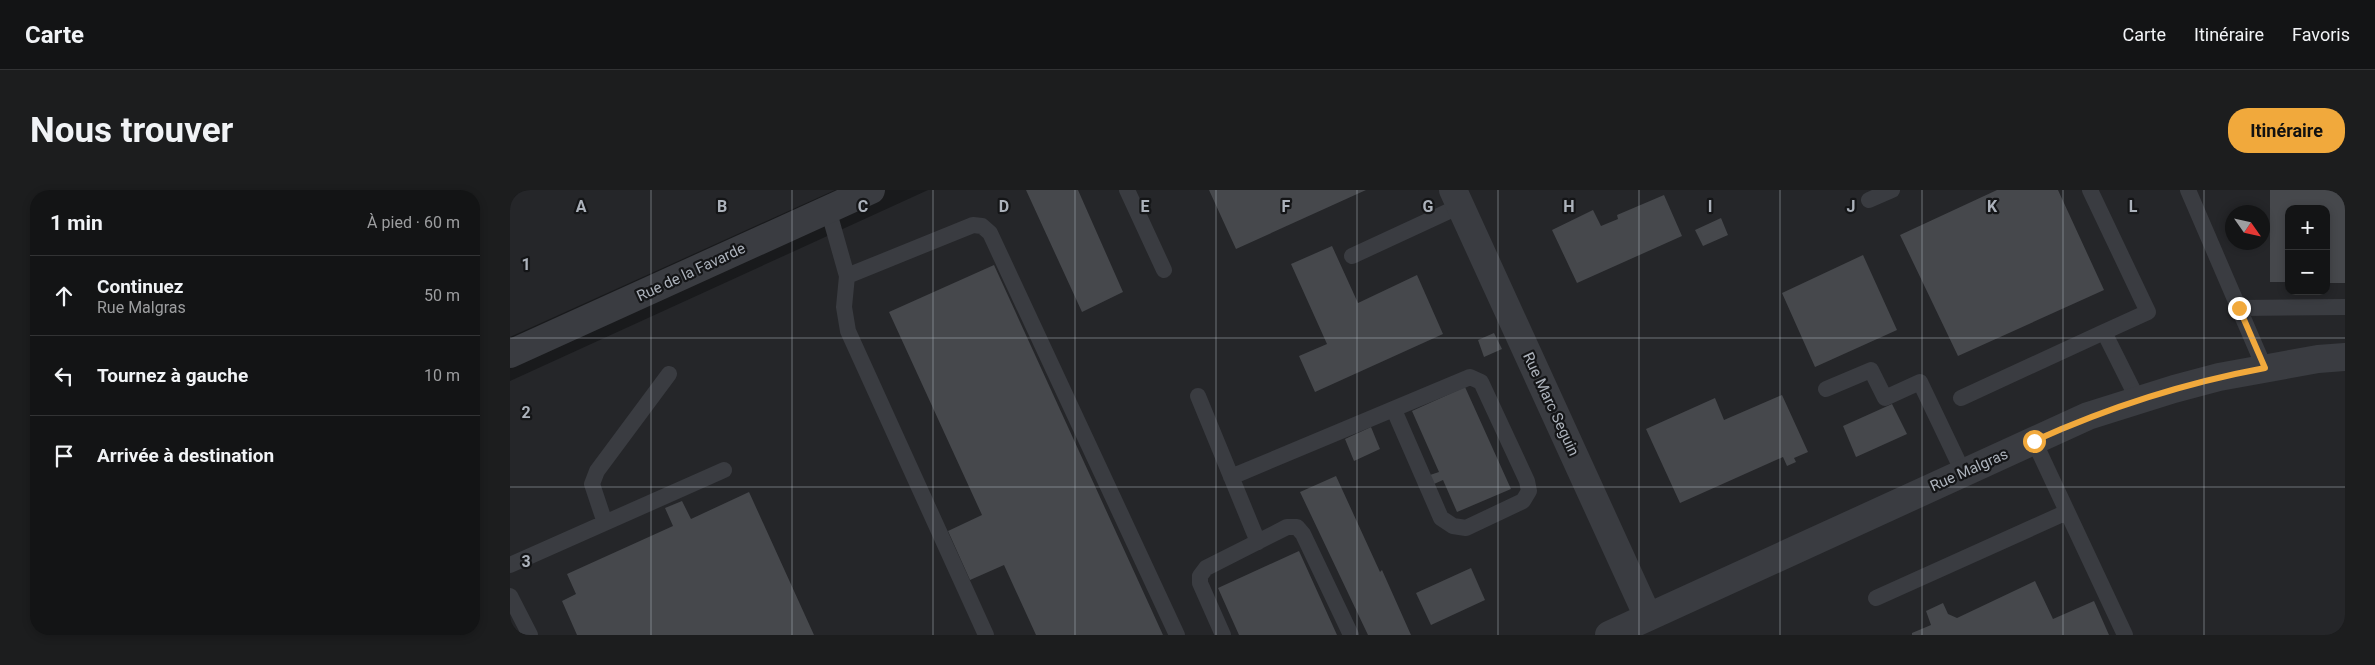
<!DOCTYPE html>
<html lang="fr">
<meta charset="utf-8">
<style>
:root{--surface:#131415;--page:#1c1d1e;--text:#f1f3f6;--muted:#9d9ea0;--line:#323334;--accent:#f1a93c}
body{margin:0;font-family:Roboto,sans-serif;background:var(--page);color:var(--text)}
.controls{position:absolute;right:15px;top:15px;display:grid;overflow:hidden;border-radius:10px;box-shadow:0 2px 8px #0003}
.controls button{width:45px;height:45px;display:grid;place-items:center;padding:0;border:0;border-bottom:1px solid var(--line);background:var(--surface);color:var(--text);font:25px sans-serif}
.compass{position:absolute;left:1715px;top:15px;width:45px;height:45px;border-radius:50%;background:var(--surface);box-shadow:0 2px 8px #0003;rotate:124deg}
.stop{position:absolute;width:15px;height:15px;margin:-11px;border:4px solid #f1a93c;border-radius:50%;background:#fff}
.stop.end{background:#f1a93c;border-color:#fff;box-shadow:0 1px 5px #0008}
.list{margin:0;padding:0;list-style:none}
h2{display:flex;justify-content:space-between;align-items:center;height:65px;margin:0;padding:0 20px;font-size:21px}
h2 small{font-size:16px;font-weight:400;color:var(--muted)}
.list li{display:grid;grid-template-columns:32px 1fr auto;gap:15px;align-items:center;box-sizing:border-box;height:80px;padding:0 20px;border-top:1px solid var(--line)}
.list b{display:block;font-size:19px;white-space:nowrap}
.list p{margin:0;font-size:16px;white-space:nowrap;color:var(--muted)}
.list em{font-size:16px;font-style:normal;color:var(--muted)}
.icon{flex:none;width:28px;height:28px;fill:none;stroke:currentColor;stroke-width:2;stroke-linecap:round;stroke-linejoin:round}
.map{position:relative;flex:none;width:1835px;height:445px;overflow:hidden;border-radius:20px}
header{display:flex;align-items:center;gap:30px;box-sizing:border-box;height:70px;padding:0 25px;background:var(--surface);border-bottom:1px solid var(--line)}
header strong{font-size:24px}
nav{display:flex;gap:28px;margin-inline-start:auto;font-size:18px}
.intro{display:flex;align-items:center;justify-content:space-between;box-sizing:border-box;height:120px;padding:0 30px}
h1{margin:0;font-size:35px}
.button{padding:12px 22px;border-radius:20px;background:var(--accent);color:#111;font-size:18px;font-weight:700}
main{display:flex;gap:30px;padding:0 30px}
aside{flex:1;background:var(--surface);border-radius:20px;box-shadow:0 2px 8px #0003}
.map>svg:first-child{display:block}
.built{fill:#252629;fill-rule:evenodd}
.building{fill:#46484c}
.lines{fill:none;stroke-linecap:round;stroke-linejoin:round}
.lane{stroke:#3a3c41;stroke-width:16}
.street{stroke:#3a3c41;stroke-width:28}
.route{stroke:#f1a93c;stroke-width:6}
.grid{fill:none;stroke:#acb2bb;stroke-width:1;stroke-opacity:0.55}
.labels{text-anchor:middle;stroke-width:4.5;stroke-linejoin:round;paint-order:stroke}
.street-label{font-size:15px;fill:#acb2bb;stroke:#141517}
.grid-label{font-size:16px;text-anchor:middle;font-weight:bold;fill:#acb2bb;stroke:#141517;stroke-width:4.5;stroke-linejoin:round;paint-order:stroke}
</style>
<header>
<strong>Carte</strong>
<nav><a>Carte</a><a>Itinéraire</a><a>Favoris</a></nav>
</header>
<div class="intro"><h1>Nous trouver</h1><a class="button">Itinéraire</a></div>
<main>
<aside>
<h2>1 min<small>À pied · 60 m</small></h2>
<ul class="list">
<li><svg class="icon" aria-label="ahead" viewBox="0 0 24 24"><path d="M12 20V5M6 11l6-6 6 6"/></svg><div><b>Continuez</b><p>Rue Malgras</p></div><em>50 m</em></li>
<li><svg class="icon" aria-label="left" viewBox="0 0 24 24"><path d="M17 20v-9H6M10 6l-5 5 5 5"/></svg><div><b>Tournez à gauche</b></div><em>10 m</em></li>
<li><svg class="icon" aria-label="arrive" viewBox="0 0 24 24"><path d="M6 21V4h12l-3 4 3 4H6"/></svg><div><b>Arrivée à destination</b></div></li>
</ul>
</aside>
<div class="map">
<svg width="1835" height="445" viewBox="0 0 1835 445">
<rect width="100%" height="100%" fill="#191a1c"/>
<path class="built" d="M0 0H325L0 147Z
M418 0H1835V445H0V191ZM1779 19H1816V101H1779ZM1722 22H1752V52H1722Z"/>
<path class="building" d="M516 0H568L613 102 572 122Z
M699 0H856L726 59Z
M1487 0H1548L1594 100 1448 166 1390 45Z
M1760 0H1835V93H1816V19H1779V92H1760Z
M1154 5 1172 46 1067 93 1042 40 1083 20 1091 36 1108 29 1107 25Z
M1211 28 1218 45 1193 56 1185 40Z
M822 56 848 113 907 85 933 144 805 202 789 166 817 154 781 74Z
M1353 65 1387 140 1305 177 1272 103Z
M484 75 653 445H526L494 375 460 390 438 341 472 325 379 122Z
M984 143 992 159 974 167 968 150Z
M955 197 1001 299 947 322 933 290 924 294 920 285 929 282 902 221Z
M1272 205 1298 262 1284 268 1286 272 1277 276 1273 267 1170 313 1136 239 1205 208 1214 230Z
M1382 214 1397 244 1346 267 1333 236Z
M861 237 870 259 844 271 835 249Z
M826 286 870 382 872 380 901 445H858L790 302Z
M239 302 304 445H67L52 411 66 404 57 384 163 336 155 318 172 311 181 329Z
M789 361 827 445H729L708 398Z
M961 378 975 410 921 435 906 403Z
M1525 391 1543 429 1584 411 1599 445H1402V443L1421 435 1416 421 1433 413 1438 424 1447 428Z"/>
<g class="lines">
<path class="lane" d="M617 0 654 80
M1580 0 1638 122 1594 142 1628 210
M1678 0 1755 179
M1359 10 1382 0
M318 19 337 86 334 117 338 141 476 445
M842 66 950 16
M337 86 463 35 472 36 480 43 667 445
M1729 118 1835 117
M1316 199 1361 180 1375 208 1410 192 1453 282
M688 206 748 352
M1451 208 1594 142
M1524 251 1615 445
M721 287 960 187 971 192 1017 291 1019 301 1013 311 956 338 943 336 931 328 884 220
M95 333 82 294 87 281 159 184
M0 375 214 280
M0 406 20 445
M1366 408 1557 322
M713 445 690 393V386L696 378 777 337H787L793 344 841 445"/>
<path class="street" d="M943 0 1138 427
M0 164 361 0
M1099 445 1578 226 1664 199 1709 187 1808 169 1835 167"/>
</g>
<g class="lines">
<path class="route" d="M1524 251C1599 217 1674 193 1755 178L1729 118"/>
</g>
<path class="grid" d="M141 0V445M282 0V445M423 0V445M565 0V445M706 0V445M847 0V445M988 0V445M1129 0V445M1270 0V445M1412 0V445M1553 0V445M1694 0V445M0 148H1835M0 297H1835"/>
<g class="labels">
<g class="street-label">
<text transform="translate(181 82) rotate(-25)" y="5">Rue de la Favarde</text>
<text transform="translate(1041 214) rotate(65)" y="5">Rue Marc Seguin</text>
<text transform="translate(1459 280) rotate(-24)" y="5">Rue Malgras</text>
</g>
</g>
<g class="grid-label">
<text x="71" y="22">A</text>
<text x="212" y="22">B</text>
<text x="353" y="22">C</text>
<text x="494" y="22">D</text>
<text x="635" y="22">E</text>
<text x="776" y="22">F</text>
<text x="918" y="22">G</text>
<text x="1059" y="22">H</text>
<text x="1200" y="22">I</text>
<text x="1341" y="22">J</text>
<text x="1482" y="22">K</text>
<text x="1623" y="22">L</text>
<text x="16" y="80">1</text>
<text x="16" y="228">2</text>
<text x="16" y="377">3</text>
</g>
</svg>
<div class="controls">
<button>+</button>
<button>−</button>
</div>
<svg class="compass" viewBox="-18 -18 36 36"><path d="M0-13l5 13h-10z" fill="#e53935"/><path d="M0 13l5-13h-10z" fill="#9d9ea0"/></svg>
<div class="stop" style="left:1524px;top:251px"></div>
<div class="stop end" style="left:1729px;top:118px"></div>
</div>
</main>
